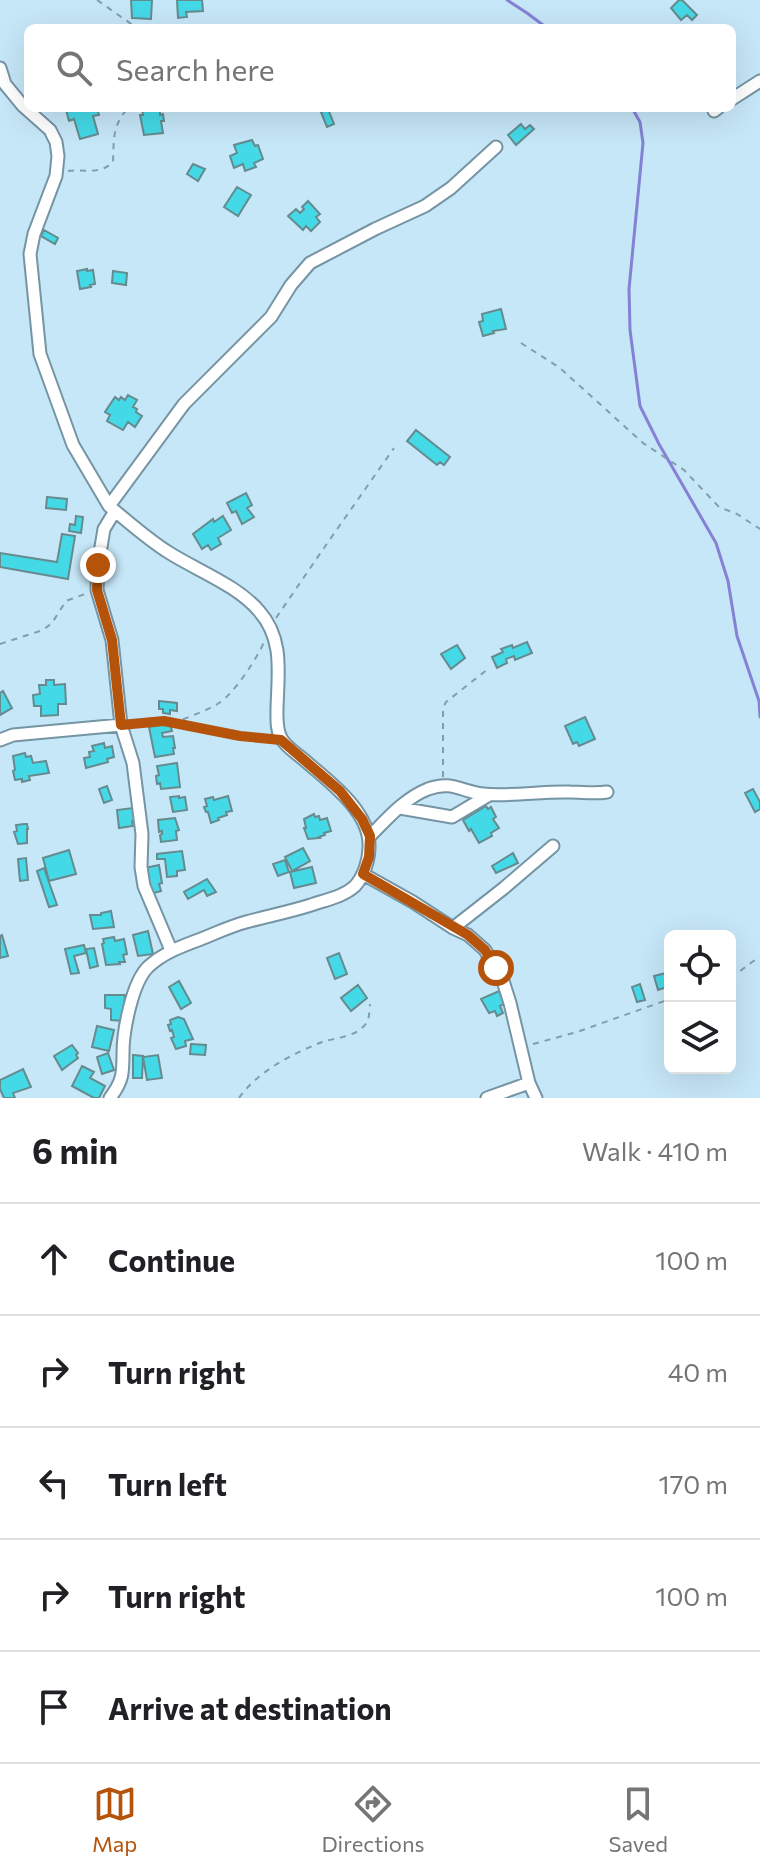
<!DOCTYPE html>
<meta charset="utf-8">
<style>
:root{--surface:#fff;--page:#f2f2f2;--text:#202124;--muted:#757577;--line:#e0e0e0;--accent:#b45309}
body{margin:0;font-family:Commissioner,sans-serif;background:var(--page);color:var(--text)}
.controls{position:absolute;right:24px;bottom:24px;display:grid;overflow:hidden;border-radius:12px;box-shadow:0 8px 32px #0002}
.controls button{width:72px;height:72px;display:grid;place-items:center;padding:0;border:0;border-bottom:2px solid var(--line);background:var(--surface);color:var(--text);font:40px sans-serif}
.stop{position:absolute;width:24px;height:24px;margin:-18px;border:6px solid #b45309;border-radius:50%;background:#fff}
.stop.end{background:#b45309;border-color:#fff;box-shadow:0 2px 8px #0008}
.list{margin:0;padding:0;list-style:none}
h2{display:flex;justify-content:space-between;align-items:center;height:104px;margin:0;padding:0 32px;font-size:34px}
h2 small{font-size:26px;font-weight:400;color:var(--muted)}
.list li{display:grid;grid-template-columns:52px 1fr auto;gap:24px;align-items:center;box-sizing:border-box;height:112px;padding:0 32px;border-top:2px solid var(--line)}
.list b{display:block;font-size:30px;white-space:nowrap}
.list em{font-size:26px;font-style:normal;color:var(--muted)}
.icon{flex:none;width:44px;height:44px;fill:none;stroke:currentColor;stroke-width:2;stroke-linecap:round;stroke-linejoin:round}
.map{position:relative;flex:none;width:760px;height:1098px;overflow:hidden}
.search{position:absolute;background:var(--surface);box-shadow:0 8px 32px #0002;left:24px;right:24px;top:24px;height:88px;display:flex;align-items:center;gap:20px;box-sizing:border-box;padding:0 28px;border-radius:12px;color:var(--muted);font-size:30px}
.sheet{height:664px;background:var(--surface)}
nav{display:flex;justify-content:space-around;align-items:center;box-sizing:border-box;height:112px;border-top:2px solid var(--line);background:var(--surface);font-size:22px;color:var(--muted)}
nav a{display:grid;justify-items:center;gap:4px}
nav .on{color:var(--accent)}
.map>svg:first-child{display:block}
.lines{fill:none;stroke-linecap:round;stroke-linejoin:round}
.stream{stroke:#8581d4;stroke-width:3}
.building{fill:#44d9e7;stroke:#658b8f;stroke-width:2}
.minor-casing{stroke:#7594a4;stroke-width:15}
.path{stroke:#839daa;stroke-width:2;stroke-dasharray:6 6;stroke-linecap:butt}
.minor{stroke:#fff;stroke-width:11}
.route{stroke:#b45309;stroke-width:10}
</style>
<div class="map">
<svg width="760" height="1098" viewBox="0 0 760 1098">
<rect width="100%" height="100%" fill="#c6e7f8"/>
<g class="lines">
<path class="stream" d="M507 0 527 13 547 28
M632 108 640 122 643 143 629 289 630 330 640 406 659 444 716 543 728 581 737 636 759 701 760 717"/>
</g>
<path class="building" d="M131 0H152L151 19 132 18Z
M177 0H202L203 11 186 12 187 17 178 18Z
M679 0H682L697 15 692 20 687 15 681 20 671 8Z
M74 108H97L99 115 93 116 98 134 80 139 74 119 69 121 66 110Z
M142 108H160V115L163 114 164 121H161L163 133 144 135 140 115H143Z
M328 109 334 124 327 127 321 112Z
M521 124 525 129 530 125 534 129 516 145 508 135Z
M252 140 255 146 258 145 263 159 254 163 256 167 245 171 243 164 234 168 230 156 237 153 234 145Z
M193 164 205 169 198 181 187 174Z
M237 187 251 195 238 216 224 207Z
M308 201 320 214 316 217 320 222 311 231 306 226 303 230 288 216 296 209 300 213 304 209 302 207Z
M44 230 58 238 55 244 41 236Z
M87 269V271L93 270 95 284 90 285 91 287 80 289 77 271Z
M113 271 127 273 126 285 112 283Z
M501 309 506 329 493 331 494 333 483 336 479 322 483 321 482 314Z
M128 395 137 400 133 407 137 409 136 412 142 416 135 427 128 422 123 430 107 421 110 415 105 412 115 397 119 400 121 397 125 400Z
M416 430 450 457 444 465 440 462 437 465 407 441Z
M246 493 252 505 247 508 254 517 242 524 236 511 232 513 227 503Z
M47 497 67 499 66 510 46 508Z
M76 516 83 517 81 533 69 531 70 524 75 525Z
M223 516 231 530 218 538 221 544 211 550 208 545 202 549 193 534 213 519 214 522Z
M62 534 75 536 68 579 0 567V553L57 562Z
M527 642 532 653 515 660 514 656 506 659 507 663 497 668 492 657 503 652 501 649 512 645 513 648Z
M457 645 465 658 451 669 441 654Z
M46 680H54V685L65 684 66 704H58V715L41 716V706H34L33 695 40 694 39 685H46Z
M3 691 12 708 0 715V693Z
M159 701 177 703V711L170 710V714L163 713V709H159Z
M585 717 595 739 579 746 577 742 573 744 565 726Z
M170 723 172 731 162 733 163 737 173 736 175 748H173L174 754 155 757 149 727Z
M104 743 105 748 112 746 114 757 107 759 108 762 86 768 84 758 90 757 89 752 94 751 92 746Z
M25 753 26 757 31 756 33 763 46 761 49 773 29 776 30 780 22 782V779L15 780 13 771 15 770 13 756Z
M177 763 180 787 161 789 160 783 157 784 156 776 159 775 157 766Z
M107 786 112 800 104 803 99 789Z
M753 789 760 802V809L755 812 745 793Z
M179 796V798L185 797 187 810 173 812 170 797Z
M228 796 232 811 226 812 227 815 218 818 219 820 211 823 208 812H206L204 807 207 806 205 799 213 797 214 800Z
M486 806 488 809 491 807 496 817 493 819 499 828 491 833 492 836 479 843 471 829 469 831 463 820Z
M133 808 139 820 132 821 133 826 119 828 117 810Z
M314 814 315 817 319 816 320 820 327 818 331 831 324 833 325 835 319 837 320 838 308 839 304 828H306L304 819Z
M175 818 179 830 176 831 177 840 161 842 160 835 162 834V831L159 832 158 820Z
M24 824H27L28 829H27V843L18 844 14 832 17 831 16 825Z
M303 848 310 861 292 871 285 857Z
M69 850 76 874 49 881 43 858Z
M182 851 185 870 177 871V876L167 877 165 859H157V854Z
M513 853 518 863 496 873 492 866Z
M26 858 28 880 20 881 18 859Z
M285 860 289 872 278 876 273 864Z
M159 865 162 883 159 884 161 891 150 894 145 868Z
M312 867 316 883 294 888 290 872Z
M44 868 57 905 49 907 37 871Z
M207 879 216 892 207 896 204 890 188 899 184 892Z
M111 911 114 927 93 929 90 915H101V913Z
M148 931 153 954 138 956 133 935Z
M2 935 8 956 0 958V936Z
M114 937 115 941 124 939 127 954 123 955 125 962H119L120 964 106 965 102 944 104 943 103 939Z
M84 945 86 953 74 956 79 973 71 974 65 949Z
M94 948 98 966 90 968 86 949Z
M339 953 347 974 335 979 327 958Z
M666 973 670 986 658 990 654 976Z
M179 981 191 1003 181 1009 169 987Z
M640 984 645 1000 637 1002 632 987Z
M358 985 367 998 351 1011 341 998Z
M499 991 504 1004 500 1006 503 1013 497 1016 495 1011 489 1013 481 999Z
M105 995H125L123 1021 111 1020V1009L105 1008Z
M178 1017 184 1019 193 1039 185 1041 186 1046 176 1049 171 1038 174 1037 172 1030 170 1031 168 1025 171 1024 170 1020Z
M97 1026 114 1030 109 1051 92 1047Z
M191 1044 206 1045 205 1055 190 1054Z
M72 1045 78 1053 76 1055 78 1058 62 1070 54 1056Z
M108 1053 114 1070 102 1074 97 1057Z
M133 1055 143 1056 142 1078H133Z
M158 1055 162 1078 147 1080 143 1057Z
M82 1066 94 1072 90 1078 105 1086 99 1098H94L72 1086Z
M23 1069 31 1087 13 1093 15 1098H4L0 1089V1080Z"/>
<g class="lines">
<g class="minor-casing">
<path id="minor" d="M0 68 5 84 23 106 50 130 56 142 58 156 56 176 34 234 30 254 40 354 73 445 109 506 115 511C132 525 149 540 168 552 196 570 237 585 259 611 284 639 278 673 277 708 277 718 276 729 281 738 285 746 296 753 303 759 327 780 371 811 369 847 369 860 364 876 355 886 343 897 325 900 311 905 289 912 268 916 246 922 231 926 216 933 201 939 182 946 163 953 148 967 132 983 123 1031 123 1053 123 1073 123 1081 110 1098
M732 99 760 81
M714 111 718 108
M109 506 184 404 271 317 291 285 310 263 375 229 425 206 451 188 496 147
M115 511 104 529 98 565 97 590 112 640 121 725 133 763 142 834 141 867 144 886 171 950
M0 740 13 735 121 725
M400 808 452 817 489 795
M370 836C387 819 405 798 428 789 453 780 461 792 483 794 511 797 541 791 570 792 583 792 594 794 607 792
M363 874 413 902 453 928 468 935 485 950 503 981 510 1003 529 1083 536 1098
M453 928 504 888 553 846
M487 1098 529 1083"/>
</g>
<path class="path" d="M97 0 137 28
M68 171C85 169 100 175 113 162 114 139 112 126 128 108
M521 343 560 368 643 443 684 470 719 507 737 514 760 529
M276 618 326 545 394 448
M0 644 43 630 52 623 66 601 85 594
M133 724 164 721 240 736 268 739
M172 724C187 717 205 712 219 703 233 695 258 657 264 642
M443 777V708L446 702 488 669
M730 977C741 972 749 963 760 957
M533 1044 577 1032 670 999
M239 1098C258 1071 292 1054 322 1042 335 1038 353 1037 363 1027 370 1021 369 1013 370 1004"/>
<use href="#minor" class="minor"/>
</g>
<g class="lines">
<path class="route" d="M98 565 97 590 112 640 121 725 164 721 240 736 281 740 340 791 362 819 370 836 369 857 363 874 468 935 485 950 496 968"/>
</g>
</svg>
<div class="controls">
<button><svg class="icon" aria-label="locate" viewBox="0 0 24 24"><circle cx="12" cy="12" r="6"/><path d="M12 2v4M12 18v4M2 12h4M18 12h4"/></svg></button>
<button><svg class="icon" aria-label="layers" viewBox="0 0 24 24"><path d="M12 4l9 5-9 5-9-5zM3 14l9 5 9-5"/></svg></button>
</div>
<div class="stop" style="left:496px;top:968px"></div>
<div class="stop end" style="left:98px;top:565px"></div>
<div class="search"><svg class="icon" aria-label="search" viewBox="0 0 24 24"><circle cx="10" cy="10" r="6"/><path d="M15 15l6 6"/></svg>Search here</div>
</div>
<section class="sheet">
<h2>6 min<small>Walk · 410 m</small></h2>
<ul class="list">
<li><svg class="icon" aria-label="ahead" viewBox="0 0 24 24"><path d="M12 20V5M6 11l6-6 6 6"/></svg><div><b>Continue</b></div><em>100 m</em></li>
<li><svg class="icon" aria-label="right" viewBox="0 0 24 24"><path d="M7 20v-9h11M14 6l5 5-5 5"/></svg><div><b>Turn right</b></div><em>40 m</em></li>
<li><svg class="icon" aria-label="left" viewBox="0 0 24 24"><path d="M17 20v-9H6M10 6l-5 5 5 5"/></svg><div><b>Turn left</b></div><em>170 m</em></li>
<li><svg class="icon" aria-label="right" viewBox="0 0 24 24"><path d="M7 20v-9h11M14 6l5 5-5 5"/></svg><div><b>Turn right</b></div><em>100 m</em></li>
<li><svg class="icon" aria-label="arrive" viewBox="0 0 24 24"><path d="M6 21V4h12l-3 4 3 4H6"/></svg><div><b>Arrive at destination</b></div></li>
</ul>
</section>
<nav>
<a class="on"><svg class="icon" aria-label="map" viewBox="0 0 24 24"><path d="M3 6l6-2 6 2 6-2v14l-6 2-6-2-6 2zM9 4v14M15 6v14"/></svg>Map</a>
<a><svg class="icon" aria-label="directions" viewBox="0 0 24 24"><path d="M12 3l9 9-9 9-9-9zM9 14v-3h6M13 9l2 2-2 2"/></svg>Directions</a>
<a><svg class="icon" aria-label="saved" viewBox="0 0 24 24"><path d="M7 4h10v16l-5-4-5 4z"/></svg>Saved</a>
</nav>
